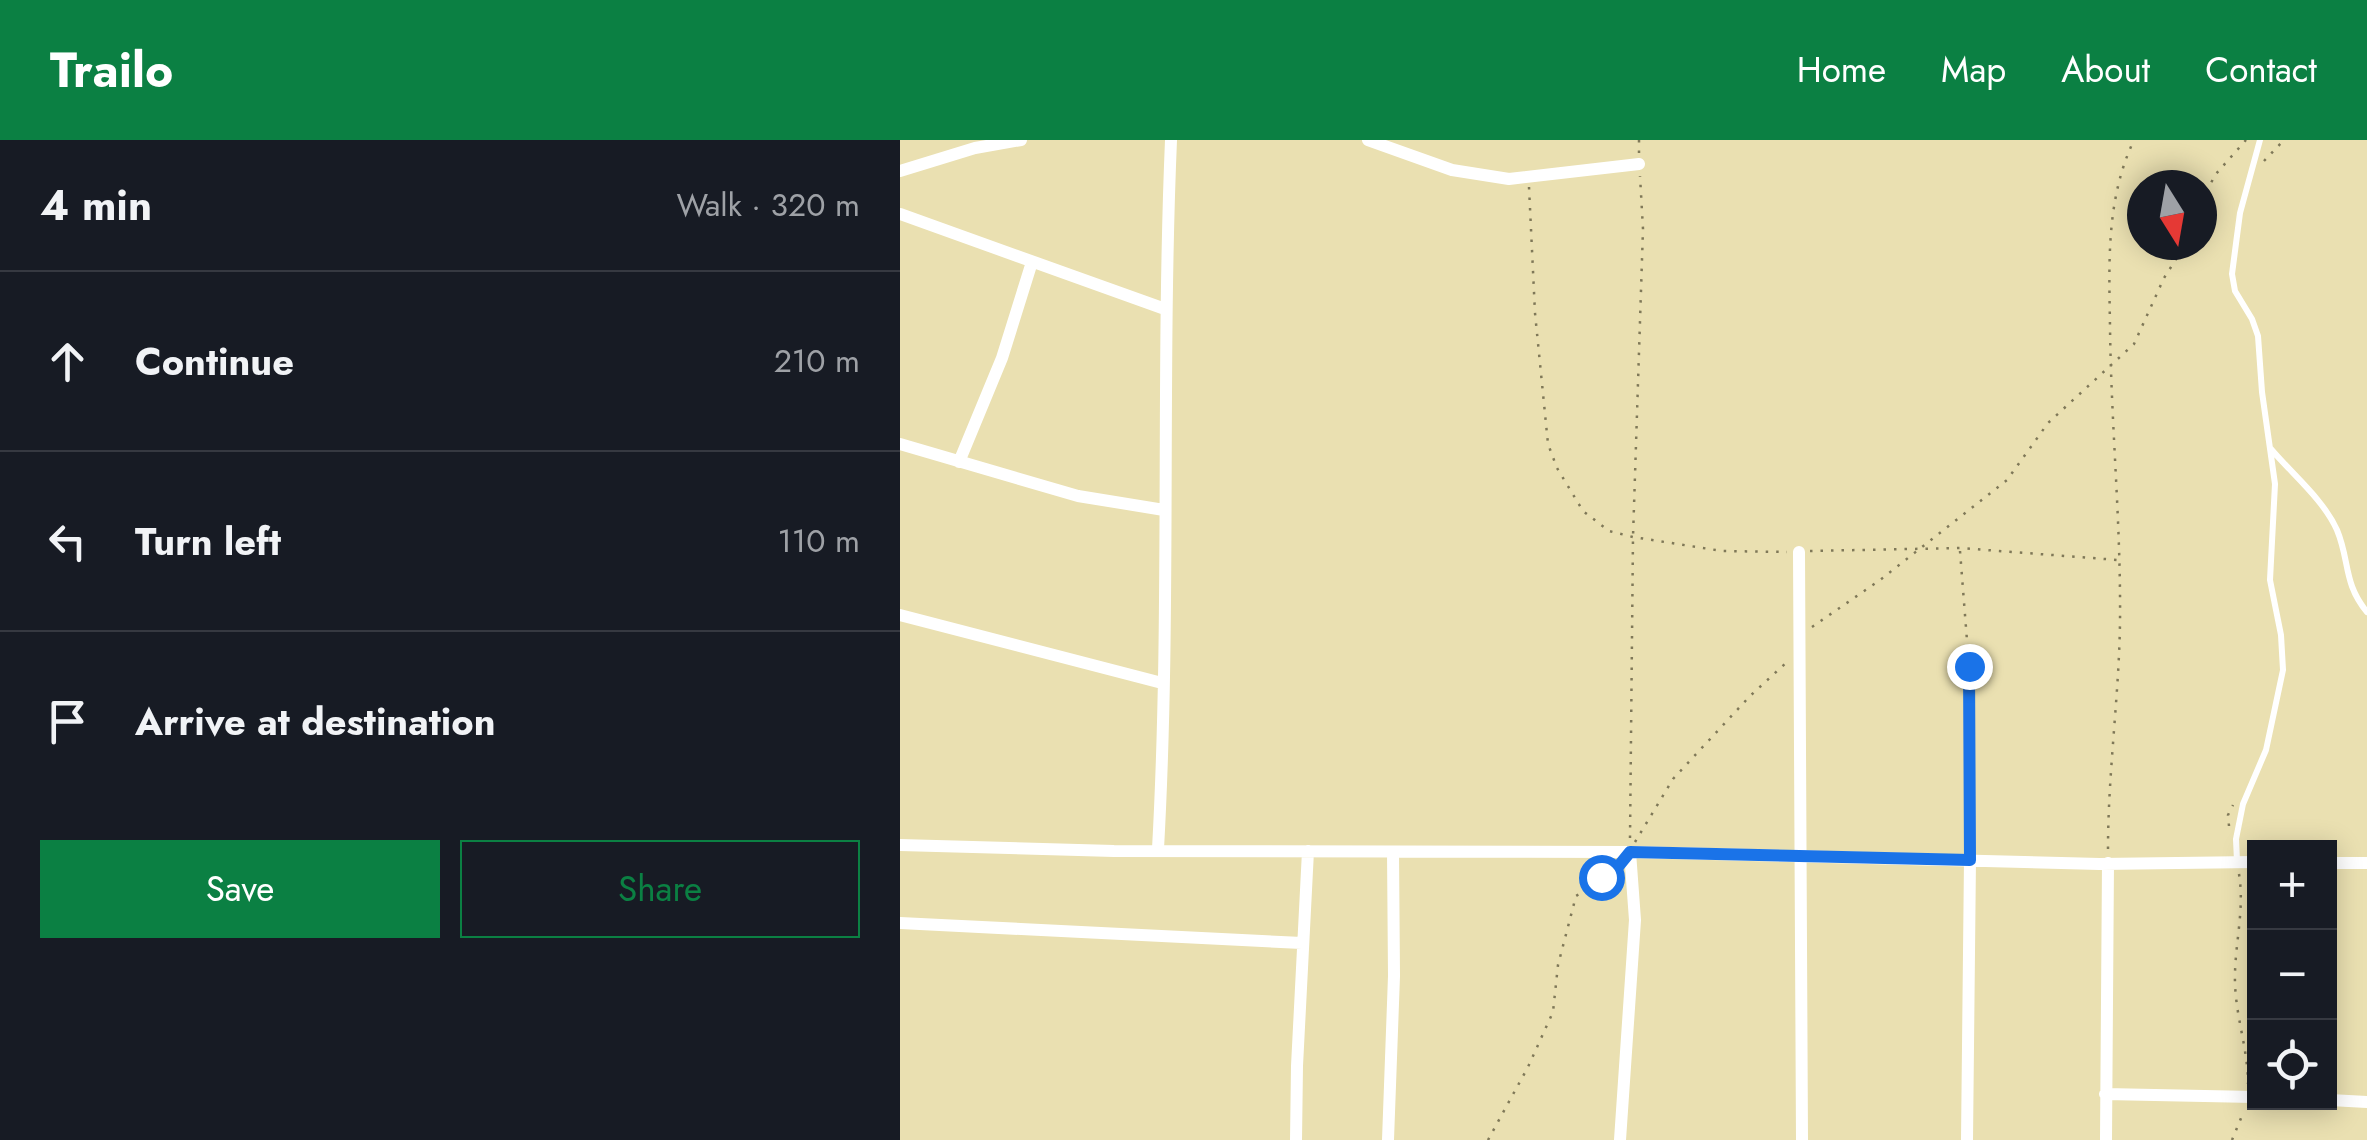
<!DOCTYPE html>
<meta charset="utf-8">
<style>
:root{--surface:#171b24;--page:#20242c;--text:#f1f3f6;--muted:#9ea1a6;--line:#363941;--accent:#0b8043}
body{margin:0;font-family:Jost,sans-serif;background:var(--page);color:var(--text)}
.controls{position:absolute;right:30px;bottom:30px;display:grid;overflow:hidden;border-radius:0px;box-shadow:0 5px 25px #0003}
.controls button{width:90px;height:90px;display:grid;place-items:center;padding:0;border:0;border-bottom:2px solid var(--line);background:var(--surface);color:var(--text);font:50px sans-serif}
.compass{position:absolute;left:1227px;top:30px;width:90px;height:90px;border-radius:50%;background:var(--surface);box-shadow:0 5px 25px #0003;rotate:169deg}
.stop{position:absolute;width:30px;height:30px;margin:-22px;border:8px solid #1a73e8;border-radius:50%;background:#fff}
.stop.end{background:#1a73e8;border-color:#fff;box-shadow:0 2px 10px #0008}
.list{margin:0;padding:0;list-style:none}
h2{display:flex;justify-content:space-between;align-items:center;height:130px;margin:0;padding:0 40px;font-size:42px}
h2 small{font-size:32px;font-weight:400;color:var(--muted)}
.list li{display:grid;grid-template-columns:65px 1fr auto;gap:30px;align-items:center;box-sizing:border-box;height:180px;padding:0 40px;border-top:2px solid var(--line)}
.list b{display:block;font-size:38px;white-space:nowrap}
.list em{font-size:32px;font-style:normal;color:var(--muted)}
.actions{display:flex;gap:20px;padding:30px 40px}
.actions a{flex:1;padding:22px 0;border:2px solid var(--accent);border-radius:0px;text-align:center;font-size:35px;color:var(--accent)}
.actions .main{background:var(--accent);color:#fff}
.icon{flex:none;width:55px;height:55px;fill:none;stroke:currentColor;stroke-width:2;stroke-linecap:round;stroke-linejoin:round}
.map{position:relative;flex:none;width:1467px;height:1000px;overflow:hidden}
header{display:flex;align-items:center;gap:60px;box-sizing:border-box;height:140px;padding:0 50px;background:var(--accent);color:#fff}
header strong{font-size:48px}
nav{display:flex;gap:55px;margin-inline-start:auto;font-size:35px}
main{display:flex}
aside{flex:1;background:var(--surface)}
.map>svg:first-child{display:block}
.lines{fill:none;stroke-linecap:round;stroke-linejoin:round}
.path{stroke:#7f7858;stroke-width:2.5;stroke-dasharray:2.5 8;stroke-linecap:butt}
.service{stroke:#fff;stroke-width:6}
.minor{stroke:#fff;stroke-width:12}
.route{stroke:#1a73e8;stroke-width:12}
</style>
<header>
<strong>Trailo</strong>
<nav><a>Home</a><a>Map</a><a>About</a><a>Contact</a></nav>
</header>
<main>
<aside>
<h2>4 min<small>Walk · 320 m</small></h2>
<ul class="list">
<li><svg class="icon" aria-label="ahead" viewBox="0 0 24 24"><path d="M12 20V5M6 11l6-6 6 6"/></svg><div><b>Continue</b></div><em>210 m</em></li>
<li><svg class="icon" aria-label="left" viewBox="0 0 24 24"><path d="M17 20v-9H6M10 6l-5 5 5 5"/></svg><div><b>Turn left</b></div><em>110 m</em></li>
<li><svg class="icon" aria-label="arrive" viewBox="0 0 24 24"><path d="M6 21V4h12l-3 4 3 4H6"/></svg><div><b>Arrive at destination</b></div></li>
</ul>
<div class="actions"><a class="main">Save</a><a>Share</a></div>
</aside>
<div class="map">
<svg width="1467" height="1000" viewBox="0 0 1467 1000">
<rect width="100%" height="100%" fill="#eae0b1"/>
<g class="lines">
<path class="path" d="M739 0V13
M1364 21 1384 0
M629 47 635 173 648 304 657 328 683 371 709 391 733 397 822 411 887 412
M1302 61 1315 35 1346 0
M910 411 1060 408 1218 420
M1060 411 1069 526 1070 708
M912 487 980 440 1107 340 1148 283 1234 204 1264 138 1285 105
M1329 686 1328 675 1333 665
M730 698 733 397 743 89 740 36
M735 702 773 639 850 556 887 522
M1208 709C1208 633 1219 557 1220 482 1221 383 1211 284 1210 186 1209 122 1206 59 1234 0
M1339 734C1345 771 1334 806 1335 843 1336 878 1348 909 1348 944
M588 1000 628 927 653 872 658 825 676 756 717 729
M1332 1000 1344 971"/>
<path class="service" d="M1371 309C1393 335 1423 359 1437 390 1450 421 1443 443 1467 472
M1337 721 1336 699 1343 664 1366 610 1383 530 1381 495 1370 440 1375 344 1362 252 1358 196 1352 179 1335 151 1332 134 1340 73 1360 0"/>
<path class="minor" d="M468 0 552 30 609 39 739 24
M0 31 75 8 121 0
M0 74 265 169
M0 304 178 356 264 370
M59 322 102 218 132 122
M899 412 902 1000
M0 475 262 543
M0 705 214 711 730 712 1200 724 1354 722
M258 709C271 473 261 236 271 0
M1430 723H1467
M0 783 402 803
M1205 954 1354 957
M1430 960 1467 962
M396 1000 397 926 408 711
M488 1000 494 836 493 712
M720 1000 735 780 730 712
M1067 1000 1070 719
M1206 1000 1208 723"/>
</g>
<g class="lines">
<path class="route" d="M701 737 717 728 730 712 1070 720 1069 526"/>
</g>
</svg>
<div class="controls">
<button>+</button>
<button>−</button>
<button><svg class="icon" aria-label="locate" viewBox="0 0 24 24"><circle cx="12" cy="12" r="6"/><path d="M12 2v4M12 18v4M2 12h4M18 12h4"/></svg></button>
</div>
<svg class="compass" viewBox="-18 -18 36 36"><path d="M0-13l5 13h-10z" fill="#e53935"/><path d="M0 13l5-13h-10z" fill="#9ea1a6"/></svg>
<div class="stop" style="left:701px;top:737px"></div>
<div class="stop end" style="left:1069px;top:526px"></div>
</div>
</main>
